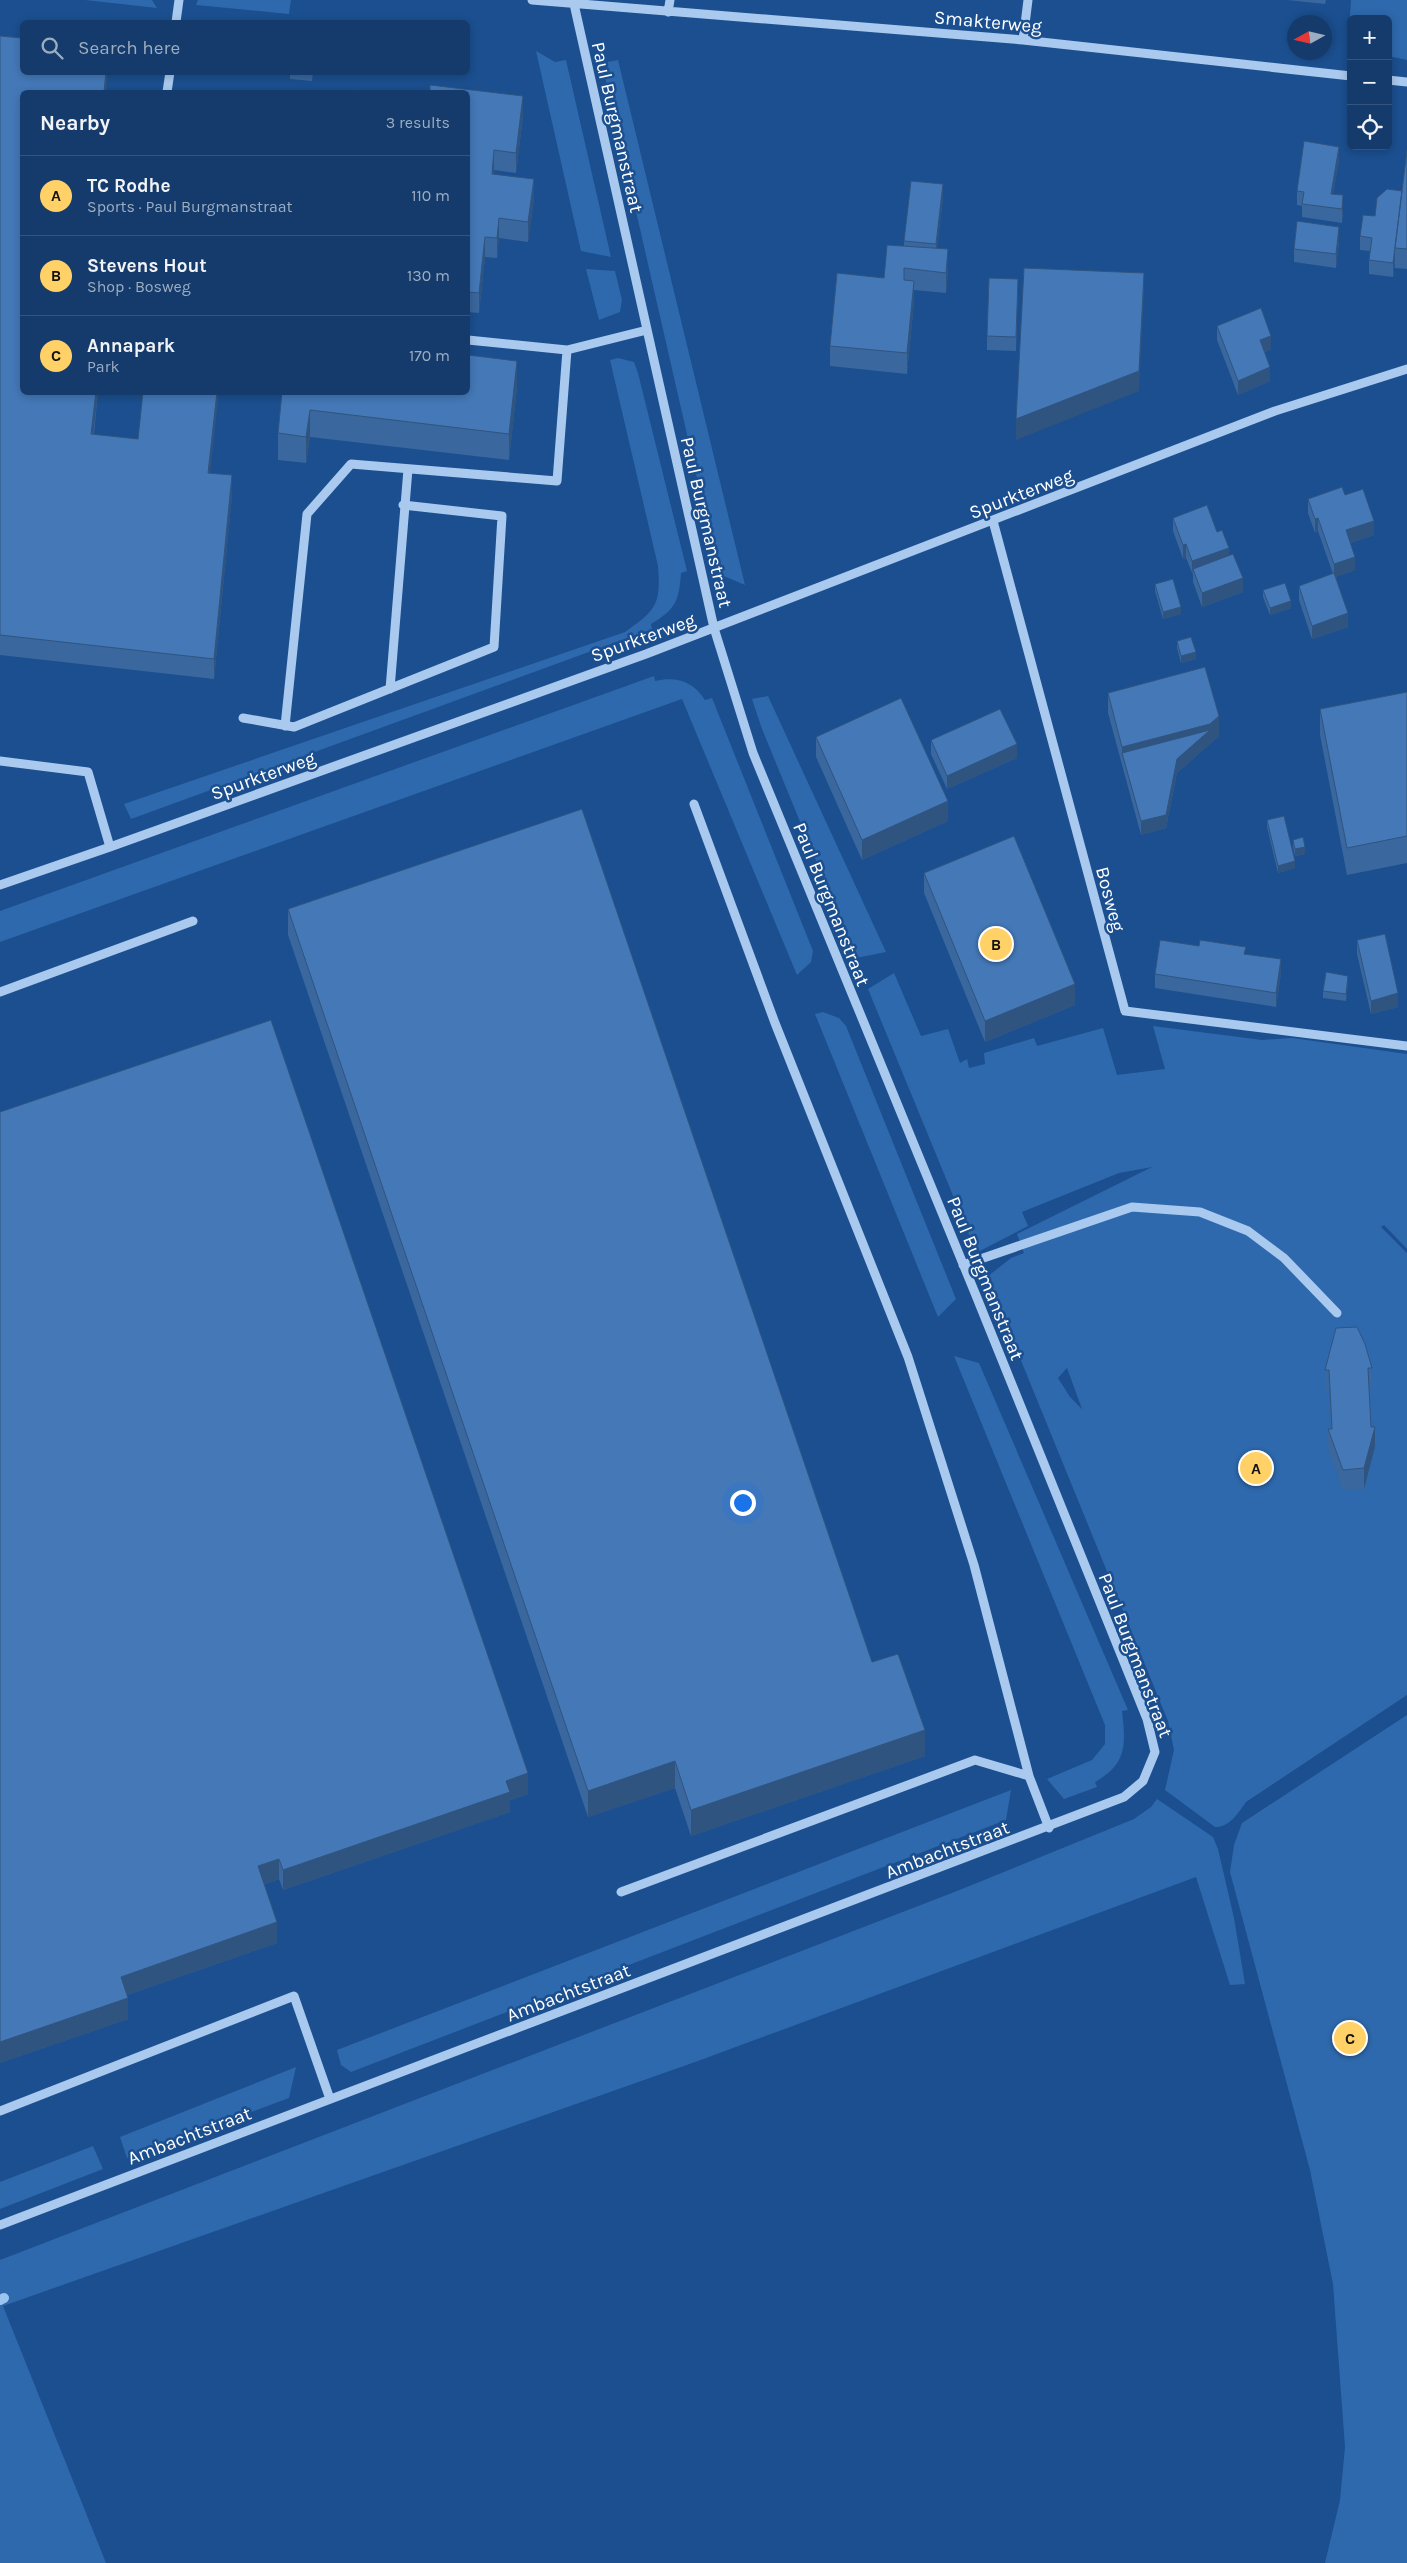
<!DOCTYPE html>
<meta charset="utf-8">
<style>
:root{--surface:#143b6b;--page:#1d4271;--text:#f1f3f6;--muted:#9dadc1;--line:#33557e;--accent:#ffd166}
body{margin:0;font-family:Karla,sans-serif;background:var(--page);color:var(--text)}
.controls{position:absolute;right:15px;top:15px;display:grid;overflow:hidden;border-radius:8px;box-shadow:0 2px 8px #0003}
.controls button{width:45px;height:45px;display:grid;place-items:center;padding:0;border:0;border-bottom:1px solid var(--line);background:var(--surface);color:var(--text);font:25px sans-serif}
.compass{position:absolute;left:1287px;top:15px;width:45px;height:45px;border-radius:50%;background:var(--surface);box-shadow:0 2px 8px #0003;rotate:262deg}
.you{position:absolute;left:742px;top:1502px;width:18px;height:18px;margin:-12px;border:4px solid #fff;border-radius:50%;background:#1a73e8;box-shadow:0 0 0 8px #1a73e833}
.badge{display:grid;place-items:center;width:32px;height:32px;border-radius:50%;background:var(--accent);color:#111;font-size:16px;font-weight:700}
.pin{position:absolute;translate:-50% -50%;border:2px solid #fff;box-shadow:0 1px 5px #0006}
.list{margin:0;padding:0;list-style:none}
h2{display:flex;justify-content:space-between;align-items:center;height:65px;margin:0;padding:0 20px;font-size:21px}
h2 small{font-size:16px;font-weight:400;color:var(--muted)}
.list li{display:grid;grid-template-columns:32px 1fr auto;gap:15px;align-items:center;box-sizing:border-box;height:80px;padding:0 20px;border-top:1px solid var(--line)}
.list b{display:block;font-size:19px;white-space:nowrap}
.list p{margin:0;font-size:16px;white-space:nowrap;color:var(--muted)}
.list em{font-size:16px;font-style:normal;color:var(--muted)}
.icon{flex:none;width:28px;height:28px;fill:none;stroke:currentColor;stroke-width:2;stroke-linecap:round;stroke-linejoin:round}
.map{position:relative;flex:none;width:1407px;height:2563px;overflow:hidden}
.search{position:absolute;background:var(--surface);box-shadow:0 2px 8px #0003;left:20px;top:20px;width:450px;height:55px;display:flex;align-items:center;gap:12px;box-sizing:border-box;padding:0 18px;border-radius:8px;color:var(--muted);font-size:19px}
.panel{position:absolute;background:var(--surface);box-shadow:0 2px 8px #0003;left:20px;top:90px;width:450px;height:305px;border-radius:8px}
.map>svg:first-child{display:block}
.green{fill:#2e69ad;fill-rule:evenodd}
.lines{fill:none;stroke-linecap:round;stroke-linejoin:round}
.stream{stroke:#9cc4f0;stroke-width:10}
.minor{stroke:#a9c9ee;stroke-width:9}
.wall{fill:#3a679d}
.shaded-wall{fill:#305480}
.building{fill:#4478b7;stroke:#305480}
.labels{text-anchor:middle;stroke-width:5;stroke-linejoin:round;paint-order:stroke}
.street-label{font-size:19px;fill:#fff;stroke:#1b4f8f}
</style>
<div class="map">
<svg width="1407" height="2563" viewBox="0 0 1407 2563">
<rect width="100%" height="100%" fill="#1b4f8f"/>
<path class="green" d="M85 0H152L157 8Z
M198 0H291L289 14 196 5Z
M1351 0H1407V60L1388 56V19H1351V48L1348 47Z
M536 51 555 62 566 60 611 257 581 251Z
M618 60 745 585 719 574 602 63Z
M586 269 615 271 622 300 620 312 599 320Z
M618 358 634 362 638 373 687 571 681 573C679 601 676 609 651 624L652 629 131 819 124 804 625 632C656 610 661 605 658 566L610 360Z
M654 676 655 681C676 676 693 681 705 700L712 698 813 951 811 962 797 975 682 699 0 942V911Z
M768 696 886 952 856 958 762 729 752 699Z
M894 973 921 1036 948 1029 960 1063 967 1059 969 1068 985 1064 984 1053 1034 1038 1037 1046 1103 1028 1117 1075 1165 1069 1153 1026 1262 1040 1292 1038 1407 1054V1249L1384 1225 1381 1227 1407 1253V1695L1246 1802C1239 1812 1229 1828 1215 1827L1165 1790 1174 1750 1168 1721 987 1277 1011 1258 1024 1253 1017 1234 1152 1167 1119 1173 1022 1212 1028 1226 980 1251 975 1249 868 989ZM1067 1368 1082 1409 1070 1397 1058 1378Z
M823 1012 839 1018 846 1026 956 1299 938 1317 815 1014Z
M954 1356 979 1363 1128 1710 1122 1711C1126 1745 1127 1764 1095 1782L1097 1787 1064 1799 1047 1779 1092 1760 1105 1744V1725Z
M1407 1715V2563H1325L1340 2500 1345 2447 1333 2284 1310 2170 1230 1872 1234 1845 1242 1823Z
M1011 1790 1006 1820 351 2072 341 2065 337 2050Z
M1157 1799 1213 1837 1218 1849 1234 1918 1245 1984 1230 1985 1196 1877 698 2061 3 2306 106 2563H0V2260L957 1891 1134 1819 1151 1807Z
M296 2067 289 2098 127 2158 120 2137Z
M93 2146 103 2169 0 2209V2182Z"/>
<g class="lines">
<path class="stream" d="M0 2300 4 2298"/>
<path class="minor" d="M532 0 1023 40 1351 76
M668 12 670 0
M176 22 179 0
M1023 40 1028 0
M1388 80 1407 82
M167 92 170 72
M567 350 647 330
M993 521 1125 1011 1407 1046
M390 689 408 469
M243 718 294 727 494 647 502 516 403 505
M285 726 307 514 351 464 557 481 567 350 468 340
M0 761 88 772 110 847
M694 804 775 1023 908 1357 974 1565 1029 1776 1049 1828
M0 885 110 847 646 654 1275 411 1407 369
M0 992 193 921
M963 1265 1132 1207 1200 1212 1248 1231 1284 1258 1337 1313
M621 1892 975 1760 1029 1776
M0 2111 294 1996 330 2099
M0 2225 1124 1797 1143 1781 1155 1752 1147 1719 975 1293 753 753 714 628 574 4"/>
</g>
<path class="wall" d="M1287 0H1326L1325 4Z
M0 36 22 392H98L94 434 210 473 232 495 214 679 0 655Z
M290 72H313L312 81 290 79Z
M468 92 523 116 516 173 494 170V174L534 199 528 242 499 238 497 258 485 257 479 313 468 312Z
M1407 150V269L1395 268V261L1393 277 1369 274V260L1370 251 1360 250V236L1375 216 1402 191Z
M1339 160 1333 194 1343 209 1342 223 1302 217V206L1297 205V191Z
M943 198 937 248 948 269 946 293 914 290V301L907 374 830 366V346L884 278 904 246V241Z
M1339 241 1336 268 1294 262V249Z
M1018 279 1016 351 987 350V336Z
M1217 326 1271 349 1265 352 1270 381 1238 395 1217 340Z
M517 387 509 460 310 437 306 463 278 460V433L282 392Z
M1345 495 1374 535 1350 543 1355 570 1336 577 1348 627 1312 639 1299 600V586L1333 574 1318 531 1315 533 1308 513V499Z
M1173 518 1217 532 1229 556 1243 592 1202 607 1193 582V575L1186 558 1183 559 1173 531Z
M1155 584 1181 614 1163 619 1155 591Z
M1263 590 1291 608 1270 615 1263 597Z
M1177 641 1196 659 1181 663 1177 648Z
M1407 692V863L1347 875 1320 735V709Z
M1108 693 1219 736 1177 773 1166 828 1141 835 1108 713Z
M816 737 948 821 862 860 816 757Z
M931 740 1017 758 947 789 931 754Z
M1267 820 1295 868 1278 873 1267 827Z
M1293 840 1305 854 1295 856 1293 847Z
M924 873 1075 1005 985 1042 924 893Z
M288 909 925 1756 691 1836 675 1788 588 1817 288 935Z
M1357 940 1398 1007 1371 1014 1357 954Z
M1246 955 1281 973 1276 1007 1155 988V974Z
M1348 983 1346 1001 1323 998V991Z
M0 1112 528 1794 510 1800V1812L283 1890 279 1879 264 1884 277 1943 127 1995 128 2019 0 2063Z
M1372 1368V1388H1369L1371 1427 1375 1447 1364 1489 1343 1490 1328 1449V1429H1331L1329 1390H1325V1370Z"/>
<path class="shaded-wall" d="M106 72H108L106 92H104Z
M523 96V116L516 173V153Z
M1339 147V160L1331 207V194Z
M494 150V170L492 194V174Z
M534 179V199L528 242V222Z
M943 184V198L936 258V244Z
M1343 195V209L1342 223V209Z
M499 218V238L497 258V238Z
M1339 227V241L1336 268V254Z
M485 237V257L479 313V293Z
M1395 248V261L1393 277V263Z
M948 249V269L946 293V273Z
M1144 273V294L1139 391 1016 440V419Z
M914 281V301L907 374V353Z
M1271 336V349L1260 354V340Z
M517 361V387L509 460V434Z
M1270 367V381L1238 395V381Z
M96 392H98L91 454V434Z
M217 392H219L208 493V473Z
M310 410V437L306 463V437Z
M232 475V495L214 679V659Z
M1318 518V531L1315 533V519Z
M1374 521V535L1346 544V530Z
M1186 544V558L1183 559V545Z
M1229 548V562L1193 569 1192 575V561Z
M1355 557V570L1334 578V564Z
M1243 578V592L1202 607V593Z
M1291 601V608L1270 615V608Z
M1181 607V614L1163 619V612Z
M1348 613V627L1312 639V626Z
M1196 652V659L1181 663V656Z
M1219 716V736L1177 773 1166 828 1141 835V821L1122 753V747Z
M1017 744V758L947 789V776Z
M948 801V821L862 860V840Z
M1305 847V854L1295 856V849Z
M1295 861V868L1278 873V866Z
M1281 959V973L1276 1007V993Z
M1348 976V983L1346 1001V994Z
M1075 984V1005L985 1042V1021Z
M1398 993V1007L1371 1014V1001Z
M1375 1427V1447L1364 1489V1468Z
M925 1730V1756L691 1836V1810Z
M675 1761V1788L588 1817V1791Z
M528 1773V1794L510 1800V1812L283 1890V1870L506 1781Z
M279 1859V1879L258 1886V1866Z
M277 1922V1943L121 1997V1977Z
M128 1998V2019L0 2063V2042Z"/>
<path class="building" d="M0 36 22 38V72H106L104 92H22V392H96L91 434 138 439 143 392H217L208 473 232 475 214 659 0 635Z
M296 72H312V74Z
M430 85 523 96 516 153 494 150 492 174 534 179 528 222 499 218 497 238 485 237 479 293 468 292V92H430Z
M358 90 376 92H357Z
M1304 141 1339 147 1331 194 1343 195 1342 209 1302 204 1304 192 1297 191Z
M1407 150V249L1395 248Z
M911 181 943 184 936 244 904 241Z
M1387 189 1402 191 1393 263 1369 260 1372 238 1360 236 1363 215 1375 216 1377 198Z
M1297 221 1339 227 1336 254 1294 249Z
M887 245 948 249 946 273 904 268V280L914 281 907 353 830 346 837 273 884 278Z
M1024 268 1144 273 1139 371 1016 419Z
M989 278 1018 279 1016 337 987 336Z
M1261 308 1271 336 1260 340 1270 367 1238 381 1217 326Z
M468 355 517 361 509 434 310 410 306 437 278 433 282 392H468Z
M1342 487 1345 495 1363 489 1374 521 1346 530 1355 557 1334 564 1318 518 1315 519 1308 499Z
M1207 505 1217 532 1222 530 1229 548 1192 561 1186 544 1183 545 1173 518Z
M1233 554 1243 578 1202 593 1193 569Z
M1334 573 1348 613 1312 626 1299 586Z
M1173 579 1181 607 1163 612 1155 584Z
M1285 583 1291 601 1270 608 1263 590Z
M1191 637 1196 652 1181 656 1177 641Z
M1205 667 1219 716 1210 724 1122 747 1108 693Z
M1407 692V836L1347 848 1320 709Z
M901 698 948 801 862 840 816 737Z
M1000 709 1017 744 947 776 931 740Z
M1210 730 1177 759 1166 815 1141 821 1122 753Z
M582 809 872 1662 898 1654 925 1730 691 1810 675 1761 588 1791 288 909Z
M1284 816 1295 861 1278 866 1267 820Z
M1014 836 1075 984 985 1021 924 873Z
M1303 837 1305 847 1295 849 1293 840Z
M1385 934 1398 993 1371 1001 1357 940Z
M1160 940 1199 946 1200 940 1246 947 1244 954 1281 959 1276 993 1155 974Z
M1326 972 1348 976 1346 994 1323 991Z
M271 1020 528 1773 506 1781 510 1792 283 1870 279 1859 258 1866 277 1922 121 1977 128 1998 0 2042V1112Z
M1357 1327 1365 1344 1372 1368H1368L1371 1427H1375L1364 1468 1343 1470 1328 1429H1332L1329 1370H1325L1336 1328Z"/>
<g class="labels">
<g class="street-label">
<text transform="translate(988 21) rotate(5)" y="7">Smakterweg</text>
<text transform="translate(618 127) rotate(77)" y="7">Paul Burgmanstraat</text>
<text transform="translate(1021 493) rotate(-21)" y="7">Spurkterweg</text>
<text transform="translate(707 522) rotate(77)" y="7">Paul Burgmanstraat</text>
<text transform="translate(643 637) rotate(-20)" y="7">Spurkterweg</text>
<text transform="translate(263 775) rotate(-20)" y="7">Spurkterweg</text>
<text transform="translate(1111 899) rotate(75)" y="7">Bosweg</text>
<text transform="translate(832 904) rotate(68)" y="7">Paul Burgmanstraat</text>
<text transform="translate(986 1278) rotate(68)" y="7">Paul Burgmanstraat</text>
<text transform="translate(1136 1655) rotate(69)" y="7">Paul Burgmanstraat</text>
<text transform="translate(947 1849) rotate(-21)" y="7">Ambachtstraat</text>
<text transform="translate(568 1992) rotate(-21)" y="7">Ambachtstraat</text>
<text transform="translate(189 2135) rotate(-21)" y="7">Ambachtstraat</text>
</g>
</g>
</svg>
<div class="controls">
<button>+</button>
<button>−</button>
<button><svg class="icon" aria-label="locate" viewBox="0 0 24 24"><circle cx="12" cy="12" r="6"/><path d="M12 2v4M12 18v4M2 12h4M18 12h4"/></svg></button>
</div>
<svg class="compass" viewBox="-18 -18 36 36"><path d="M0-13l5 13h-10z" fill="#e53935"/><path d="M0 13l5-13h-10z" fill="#9dadc1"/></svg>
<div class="you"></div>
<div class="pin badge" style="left:1256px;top:1468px">A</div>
<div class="pin badge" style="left:996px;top:944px">B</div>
<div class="pin badge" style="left:1350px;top:2038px">C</div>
<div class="search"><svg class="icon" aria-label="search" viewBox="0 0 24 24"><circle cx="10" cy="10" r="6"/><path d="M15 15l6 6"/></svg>Search here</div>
<section class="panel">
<h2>Nearby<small>3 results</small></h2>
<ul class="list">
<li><span class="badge">A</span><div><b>TC Rodhe</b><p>Sports · Paul Burgmanstraat</p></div><em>110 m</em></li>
<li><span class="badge">B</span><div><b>Stevens Hout</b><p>Shop · Bosweg</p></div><em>130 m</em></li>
<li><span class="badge">C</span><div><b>Annapark</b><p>Park</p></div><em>170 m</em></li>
</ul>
</section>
</div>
